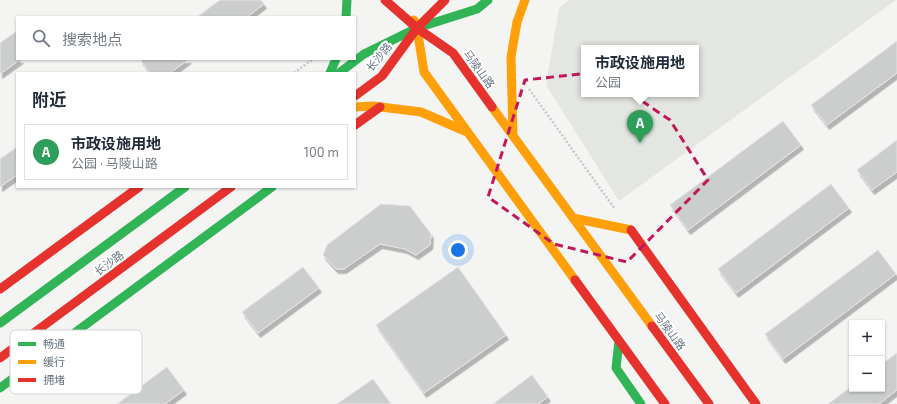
<!DOCTYPE html>
<html lang="zh">
<meta charset="utf-8">
<style>
:root{--surface:#fff;--page:#f2f2f3;--text:#1f2937;--muted:#747a83;--line:#e0e1e3;--accent:#555f6a}
body{margin:0;font-family:"Exo 2","Noto Sans SC",sans-serif;background:var(--page);color:var(--text)}
.controls{position:absolute;right:12px;bottom:12px;display:grid;overflow:hidden;border-radius:0px;box-shadow:0 1px 3px #0004}
.controls button{width:36px;height:36px;display:grid;place-items:center;padding:0;border:0;border-bottom:1px solid var(--line);background:var(--surface);color:var(--text);font:20px sans-serif}
.you{position:absolute;left:458px;top:250px;width:14px;height:14px;margin:-10px;border:3px solid #fff;border-radius:50%;background:#1a73e8;box-shadow:0 0 0 6px #1a73e833}
.badge{display:grid;place-items:center;width:26px;height:26px;border-radius:50%;background:var(--accent);color:#fff;font-size:13px;font-weight:700}
.pin{position:absolute;translate:-50% -33px;filter:drop-shadow(0 1px 2px #0008)}
.pin::after{content:'';position:absolute;top:21px;width:14px;height:12px;background:inherit;clip-path:polygon(0 0,100% 0,50% 100%)}
.popup{position:absolute;left:581px;top:45px;width:118px;height:52px;box-sizing:border-box;display:grid;place-content:center;border-radius:0px;background:var(--surface);filter:drop-shadow(0 1px 3px #0005);font-size:13px;white-space:nowrap;color:var(--muted)}
.popup b{font-size:15px;color:var(--text)}
.popup::after{content:'';position:absolute;left:50%;top:100%;margin-left:-8px;border:8px solid transparent;border-top-color:var(--surface)}
.list{margin:0;padding:0;list-style:none}
h2{display:flex;justify-content:space-between;align-items:center;height:52px;margin:0;padding:0 16px;font-size:17px}
h2 small{font-size:13px;font-weight:400;color:var(--muted)}
.list li{display:grid;grid-template-columns:26px 1fr auto;gap:12px;align-items:center;box-sizing:border-box;height:56px;margin:0 8px 8px;padding:0 8px;border:1px solid var(--line);border-radius:0px}
.list b{display:block;font-size:15px;white-space:nowrap}
.list p{margin:0;font-size:13px;white-space:nowrap;color:var(--muted)}
.list em{font-size:13px;font-style:normal;color:var(--muted)}
.icon{flex:none;width:22px;height:22px;fill:none;stroke:currentColor;stroke-width:2;stroke-linecap:round;stroke-linejoin:round}
.map{position:relative;flex:none;width:897px;height:404px;overflow:hidden}
.search{position:absolute;background:var(--surface);box-shadow:0 1px 3px #0004;left:16px;top:16px;width:340px;height:44px;display:flex;align-items:center;gap:10px;box-sizing:border-box;padding:0 14px;border-radius:0px;color:var(--muted);font-size:15px}
.panel{position:absolute;background:var(--surface);box-shadow:0 1px 3px #0004;left:16px;top:72px;width:340px;height:116px;border-radius:0px}
.map>svg:first-child{display:block}
.green{fill:#e4e7e1;fill-rule:evenodd}
.building{fill:#cccece;stroke:#e3e3e2;filter:url(#shadow)}
.lines{fill:none;stroke-linecap:round;stroke-linejoin:round}
.path{stroke:#c8c9c8;stroke-width:2.5;stroke-dasharray:2 2;stroke-linecap:butt}
.fast{stroke:#30b455;stroke-width:9}
.slow{stroke:#ff9f0a;stroke-width:9}
.jam{stroke:#e5322d;stroke-width:9}
.marked{fill:none;stroke:#c2185b;stroke-width:3;stroke-dasharray:8 5;stroke-linejoin:round}
.labels{text-anchor:middle;stroke-width:4;stroke-linejoin:round;paint-order:stroke}
.street-label{font-size:11px;fill:#667481;stroke:#fff}
.key{fill:#fff;stroke:#d1d5d9;stroke-width:1}
.key-label{font-size:11px;fill:#667481}
</style>
<div class="map">
<svg width="897" height="404" viewBox="0 0 897 404">
<defs>
<filter id="shadow"><feDropShadow dx="2.5" dy="4.5" stdDeviation="0" flood-color="#0004"/></filter>
</defs>
<rect width="100%" height="100%" fill="#f4f4f3"/>
<path class="green" d="M570 0H896L619 201 546 85 559 8ZM584 48H696V94H584Z"/>
<path class="building" d="M220 0H261L264 4 247 17H197Z
M17 31V59H21L0 74V43Z
M897 41V73L827 125 811 105Z
M140 59H189L170 73H150Z
M783 121 801 145 688 230 670 205Z
M897 140V172L872 190 857 170Z
M17 147V175L0 187V159Z
M831 184 849 208 736 293 718 269Z
M381 204 410 206 431 234 430 245 416 255 405 249 380 244 344 269H336L323 255 327 245Z
M878 250 896 274 783 359 765 334Z
M303 267 319 288 258 333 242 312Z
M458 267 506 335 424 393 376 325Z
M897 353V390L879 404H828L852 386V389H882V364Z
M167 367 184 390 165 404H117Z
M532 375 548 397 538 404H493Z
M373 379 391 404H337Z"/>
<g class="lines">
<path class="path" d="M294 73 313 59
M529 89 615 209"/>
<path class="fast" d="M346 17 347 0
M330 73 336 59
M339 73 364 54 417 28 477 9 488 0
M0 323 185 187
M616 368 641 404
M616 368 619 341
M0 388 272 187"/>
<path class="slow" d="M414 20 417 28 424 72 575 280
M355 107 373 106 421 112 467 132
M492 107 652 326
M513 136 511 57 517 22 525 0
M573 218 631 230"/>
<path class="jam" d="M385 0 417 28 453 53 492 107
M355 96 382 76 417 28 445 0
M355 125 380 107
M631 230 756 404
M575 280 665 404
M0 289 139 187
M652 326 709 404
M0 358 231 187"/>
</g>
<path class="marked" d="M599 72 670 120 708 180 627 262 554 244 488 197 525 80Z"/>
<g class="labels">
<g class="street-label">
<text transform="translate(379 57) rotate(-50)" y="4">长沙路</text>
<text transform="translate(479 69) rotate(54)" y="4">马陵山路</text>
<text transform="translate(109 263) rotate(-36)" y="4">长沙路</text>
<text transform="translate(670 331) rotate(54)" y="4">马陵山路</text>
</g>
</g>
<rect x="10" y="330" width="132" height="64" rx="6" class="key"/>
<rect x="18" y="342" width="18" height="4" fill="#30b455"/>
<rect x="18" y="360" width="18" height="4" fill="#ff9f0a"/>
<rect x="18" y="378" width="18" height="4" fill="#e5322d"/>
<g class="key-label">
<text x="43" y="348">畅通</text>
<text x="43" y="366">缓行</text>
<text x="43" y="384">拥堵</text>
</g>
</svg>
<div class="controls">
<button>+</button>
<button>−</button>
</div>
<div class="you"></div>
<div class="pin badge" style="left:640px;top:143px;background:#2e9e5b">A</div>
<div class="popup"><b>市政设施用地</b>公园</div>
<div class="search"><svg class="icon" aria-label="search" viewBox="0 0 24 24"><circle cx="10" cy="10" r="6"/><path d="M15 15l6 6"/></svg>搜索地点</div>
<section class="panel">
<h2>附近<small></small></h2>
<ul class="list">
<li><span class="badge" style="background:#2e9e5b">A</span><div><b>市政设施用地</b><p>公园 · 马陵山路</p></div><em>100 m</em></li>
</ul>
</section>
</div>
